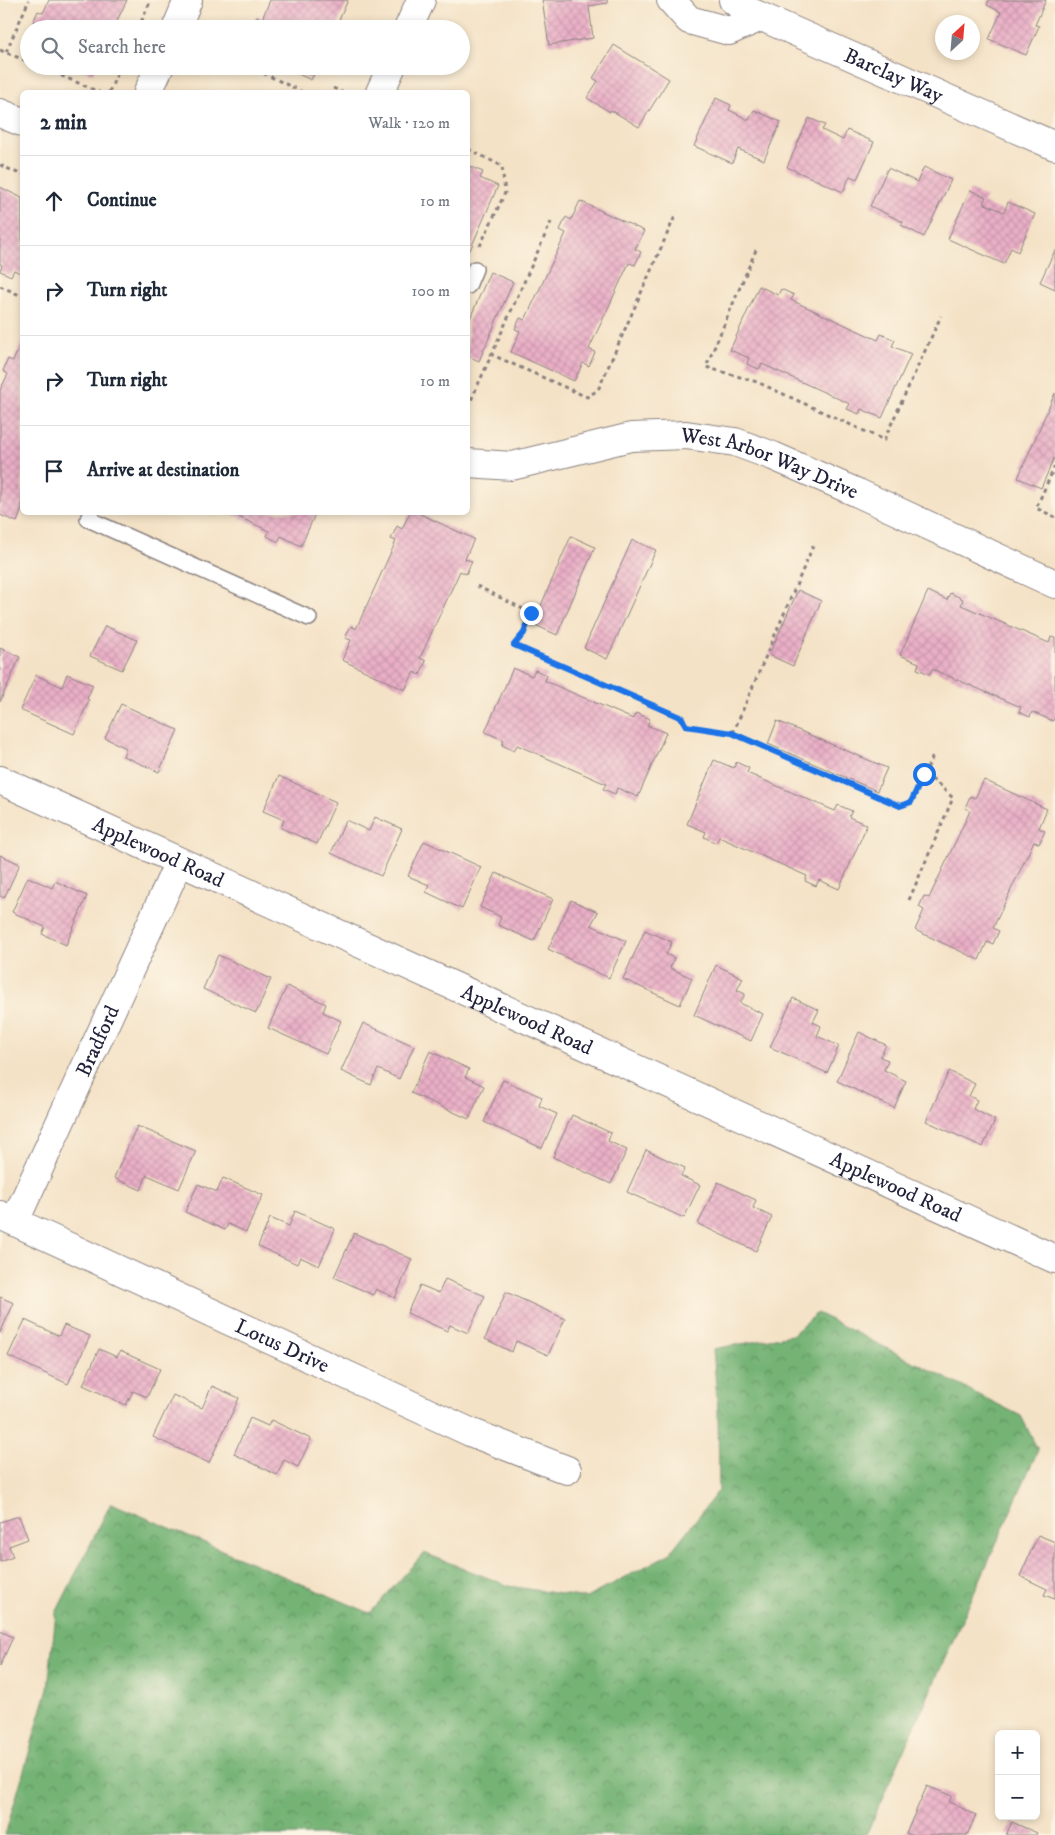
<!DOCTYPE html>
<meta charset="utf-8">
<style>
:root{--surface:#fff;--page:#f2f2f3;--text:#1f2937;--muted:#747a83;--line:#e0e1e3}
body{margin:0;font-family:"IM FELL DW Pica",serif;background:var(--page);color:var(--text)}
.controls{position:absolute;right:15px;bottom:15px;display:grid;overflow:hidden;border-radius:8px;box-shadow:0 2px 8px #0003}
.controls button{width:45px;height:45px;display:grid;place-items:center;padding:0;border:0;border-bottom:1px solid var(--line);background:var(--surface);color:var(--text);font:25px sans-serif}
.compass{position:absolute;left:935px;top:15px;width:45px;height:45px;border-radius:50%;background:var(--surface);box-shadow:0 2px 8px #0003;rotate:26deg}
.stop{position:absolute;width:15px;height:15px;margin:-11px;border:4px solid #1a73e8;border-radius:50%;background:#fff}
.stop.end{background:#1a73e8;border-color:#fff;box-shadow:0 1px 5px #0008}
.list{margin:0;padding:0;list-style:none}
h2{display:flex;justify-content:space-between;align-items:center;height:65px;margin:0;padding:0 20px;font-size:21px}
h2 small{font-size:16px;font-weight:400;color:var(--muted)}
.list li{display:grid;grid-template-columns:32px 1fr auto;gap:15px;align-items:center;box-sizing:border-box;height:90px;padding:0 20px;border-top:1px solid var(--line)}
.list b{display:block;font-size:19px;white-space:nowrap}
.list em{font-size:16px;font-style:normal;color:var(--muted)}
.icon{flex:none;width:28px;height:28px;fill:none;stroke:currentColor;stroke-width:2;stroke-linecap:round;stroke-linejoin:round}
.map{position:relative;flex:none;width:1055px;height:1835px;overflow:hidden}
.search{position:absolute;background:var(--surface);box-shadow:0 2px 8px #0003;left:20px;top:20px;width:450px;height:55px;display:flex;align-items:center;gap:12px;box-sizing:border-box;padding:0 18px;border-radius:28px;color:var(--muted);font-size:19px}
.panel{position:absolute;background:var(--surface);box-shadow:0 2px 8px #0003;left:20px;top:90px;width:450px;height:425px;border-radius:8px}
.map>svg:first-child{display:block}
.forest{fill:url(#forest-crowns);stroke:#4b6a58}
.building{fill:url(#building-cross-hatch)}
.lines{fill:none;stroke-linecap:round;stroke-linejoin:round}
.lane-casing{stroke:#8b8280;stroke-width:18}
.street-casing{stroke:#8b8280;stroke-width:30}
.path{stroke:#8b8280;stroke-width:3;stroke-dasharray:4 4;stroke-linecap:butt}
.lane{stroke:#fff;stroke-width:15}
.street{stroke:#fff;stroke-width:28}
.route{stroke:#1a73e8;stroke-width:6}
.labels{text-anchor:middle;stroke-width:5;stroke-linejoin:round;paint-order:stroke}
.street-label{font-size:21px;fill:#22223b;stroke:#fcf5e5}
</style>
<div class="map">
<svg width="1055" height="1835" viewBox="0 0 1055 1835">
<defs>
<pattern id="forest-crowns" width="20" height="18" patternUnits="userSpaceOnUse" patternTransform="scale(1.25)"><rect width="20" height="18" fill="#74b374"/><path d="M2 6a3 3 0 1 1 6 0M12 15a3 3 0 1 1 6 0" fill="none" stroke="#5f9160"/></pattern>
<pattern id="building-cross-hatch" width="8" height="8" patternUnits="userSpaceOnUse" patternTransform="scale(1.25)"><rect width="8" height="8" fill="#eaafc6"/><path d="M0 0l8 8M0 8l8-8" fill="none" stroke="#c896ab"/></pattern>
</defs>
<rect width="100%" height="100%" fill="#fcf5e5"/>
<filter id="ink" filterUnits="userSpaceOnUse"><feTurbulence type="fractalNoise" baseFrequency=".02" numOctaves="2"/><feDisplacementMap in="SourceGraphic" scale="10" xChannelSelector="R" yChannelSelector="G"/><feConvolveMatrix kernelMatrix="1 2 1 2 8 2 1 2 1" color-interpolation-filters="sRGB"/></filter>
<filter id="wash" filterUnits="userSpaceOnUse"><feTurbulence type="fractalNoise" baseFrequency=".0096" numOctaves="4" result="noise"/><feDisplacementMap in="SourceGraphic" scale="20" xChannelSelector="R" yChannelSelector="G"/><feGaussianBlur stdDeviation="1.12" result="paint"/><feColorMatrix in="noise" values="0 0 0 0 0 0 0 0 0 0 0 0 0 0 0 0 0 1.4 0 .05"/><feComposite in="paint" operator="in"/></filter>
<g filter="url(#wash)">
<rect width="100%" height="100%" fill="#f4e2c6"/>
<path class="forest" d="M817 1313 1021 1416 1038 1450 866 1835H5L48 1688 56 1613 111 1503 370 1613 424 1553 509 1586 586 1598 669 1554 719 1490 718 1411 713 1349 792 1335Z"/>
<g id="blocks">
<path class="building" d="M49 0H127L113 29H36L38 24 33 22 38 11 43 13Z
M270 0H348L335 29 251 28 257 16 262 19Z
M542 0H607L608 3 589 6 593 38 549 45Z
M989 0H1046L1035 25 1039 26 1026 55 989 39 1001 12 987 5Z
M614 45 669 79 639 127 611 110 610 112 587 98 598 81 593 78Z
M76 66H96L93 74Z
M281 66H318L311 80Z
M716 98 731 105 729 110 749 120 754 110 781 122 764 160 738 149 732 163 694 146Z
M809 118 825 125 822 130 843 140 847 130 874 142 857 179 850 176 843 192 787 167Z
M469 166 483 172 480 178 498 186 470 250 468 249Z
M924 167 951 180 924 237 901 225 903 222 870 206 888 168 917 182Z
M0 187 22 198V274L14 270 11 276 0 271 2 265 0 264Z
M970 190 986 197 983 203 1004 212 1008 202 1035 214 1018 252 1011 248 1004 264 948 239Z
M580 201 644 231 635 249 641 252 635 265 629 263 589 349 595 352 589 366 583 363 574 381 511 352 520 331 515 329 520 318 525 320 566 233 560 230 566 217 571 220Z
M1055 250V289L1040 282Z
M490 272 513 282 479 361 468 356V323Z
M759 286 778 295 781 289 794 295 791 300 878 340 881 334 895 340 892 346 911 354 882 418 861 409 859 414 847 409 850 404 762 364 759 369 747 364 749 358 730 350Z
M22 342V509L17 522 0 515V390L8 374 3 371 8 359 13 361Z
M1055 393V456L1041 488 1018 478Z
M228 512H316L301 546 281 536 278 542 267 536 269 531Z
M410 512H416L474 539 465 559 472 561 466 574 460 571 420 658 426 661 420 675 414 672 405 690 342 660 351 640 345 638 351 626 356 629 396 541 391 539 397 526 402 529Z
M571 536 595 547 557 635 533 624Z
M632 540 656 550 607 659 584 648Z
M798 590 821 601 793 666 769 655Z
M928 591 947 600 950 593 963 599 961 605 1049 643 1051 637 1055 638V716L1053 721 1032 712 1030 717 1019 712 1021 707 932 669 930 674 917 669 919 663 900 655Z
M105 626 137 640 122 670 90 656Z
M0 648 20 657 0 702Z
M513 668 532 676 535 670 547 675 545 681 633 719 636 713 650 719 647 725 666 733 638 797 617 788 615 794 603 789 606 784 517 745 514 751 502 745 504 740 485 732Z
M67 674 93 685 87 699 89 700 74 734 20 710 36 675 62 687Z
M121 704 178 730 159 772 123 756 126 748 105 738Z
M777 721 887 768 877 791 768 744Z
M714 760 734 768 736 762 749 768 747 773 835 811 838 805 852 811 849 817 867 825 839 889 819 880 816 886 805 881 807 876 719 837 716 843 704 837 706 832 687 824Z
M279 776 336 802 317 844 281 828 284 820 263 811Z
M984 780 1047 809 1039 828 1045 831 1039 844 1034 841 993 928 999 931 993 944 987 942 979 960 915 930 924 910 919 907 924 896 929 898 970 811 965 808 970 796 975 798Z
M375 817 402 829 381 876 331 853 346 820 369 831Z
M424 841 481 867 462 909 426 892 429 885 408 876Z
M0 855 20 864 4 898 0 896Z
M496 873 553 899 534 941 498 925 501 917 480 907Z
M28 877 52 888 55 881 87 896 66 945 42 934 45 927 12 912Z
M571 900 598 912 591 925 626 941 609 978 548 949Z
M645 930 672 942 666 954 674 958 670 968 692 978 680 1005 623 979Z
M218 955 271 979 256 1013 203 989Z
M716 965 743 978 737 990 745 994 740 1003 763 1014 751 1041 694 1015Z
M287 986 326 1004 323 1012 341 1021 326 1054 268 1028Z
M793 998 819 1010 813 1022 821 1026 817 1036 839 1046 827 1073 770 1047Z
M363 1023 414 1046 399 1079 378 1069 371 1085 341 1071Z
M859 1032 886 1045 880 1057 888 1060 884 1070 906 1081 894 1108 837 1081Z
M430 1051 469 1069 465 1077 484 1086 469 1119 411 1093Z
M949 1071 975 1084 969 1096 977 1100 973 1109 995 1120 983 1147 926 1121Z
M503 1080 542 1097 539 1106 557 1114 542 1148 484 1122Z
M572 1115 611 1133 608 1141 627 1150 611 1184 553 1157Z
M137 1126 196 1151 179 1189 147 1175 141 1190 114 1178Z
M646 1150 685 1168 681 1176 700 1185 684 1218 627 1192Z
M223 1178 263 1195 246 1232 228 1224 225 1230 185 1212 198 1184 217 1192Z
M718 1182 756 1200 753 1208 772 1217 756 1251 698 1224Z
M295 1211 335 1229 319 1266 300 1257 297 1264 258 1246 270 1218 289 1226Z
M354 1233 412 1259 395 1298 376 1289 373 1295 334 1277Z
M445 1279 485 1296 468 1333 450 1325 447 1331 407 1313 420 1285 439 1293Z
M506 1292 565 1319 548 1355 516 1341 512 1352 485 1339Z
M0 1297 14 1303 0 1333Z
M25 1320 59 1336 64 1325 90 1336 68 1384 8 1356Z
M99 1349 117 1357 120 1351 160 1369 147 1397 133 1391 126 1405 83 1385Z
M212 1386 239 1398 209 1463 153 1437 173 1395 202 1408Z
M250 1418 268 1426 271 1420 311 1439 298 1467 284 1460 277 1475 234 1454Z
M19 1516 28 1539 9 1546 13 1557 0 1562V1522Z
M1038 1535 1055 1542V1599L1044 1595 1047 1589 1020 1576Z
M0 1631 13 1637 0 1666Z
M927 1786 952 1796 949 1802 976 1815 967 1835H910L906 1833Z
M1012 1822 1037 1833 1036 1835H1006Z"/>
</g>
</g>
<g filter="url(#ink)">
<use href="#blocks" fill-opacity="0" stroke="#8b8280" stroke-width="1"/>
<g class="lines">
<g class="lane-casing">
<path id="lane" d="M468 286 475 269
M91 512 88 519 309 618"/>
</g>
<g class="street-casing">
<g id="street">
<path d="M671 0 689 20 729 31 761 17"/>
<path id="s1" d="M733 0 746 10 1055 146"/>
<path d="M176 29 188 0"/>
<path d="M408 29 421 0"/>
<path d="M148 92 160 66"/>
<path d="M380 92 392 66"/>
<path d="M0 113 22 122"/>
<path id="s2" d="M468 463 512 466 631 437 686 435 735 442 773 456 858 493 1055 584"/>
<path id="s3" d="M0 780 1055 1259"/>
<path id="s4" d="M0 1215 470 1432 567 1470"/>
<path id="s5" d="M15 1221 179 862"/>
</g>
</g>
<path class="path" d="M138 29 151 0
M0 50 29 62
M6 52 29 0
M39 66 99 92
M249 66 302 92
M333 88 342 92
M109 92 121 66
M468 149 502 166 505 193 479 248
M0 165 22 175
M756 250 706 367 757 382 884 440 941 316
M0 286 22 296
M490 354 587 397 598 390 676 214
M468 407 551 222
M1055 466 1036 508 1055 517
M477 586 531 613 524 633 514 645 681 718 686 726 733 733 900 806 911 802 933 756
M733 733 813 546
M909 900 953 798 937 783 924 774"/>
<use href="#lane" class="lane"/>
<use href="#street" class="street"/>
</g>
</g>
<g class="lines" filter="url(#ink)">
<path class="route" d="M531 613 524 633 514 645 682 718 686 726 732 733 900 806 911 802 924 774"/>
</g>
<g class="labels">
<g class="street-label">
<text dy="7" stroke="none"><textPath href="#s1" startOffset="178">Barclay Way</textPath></text>
<text dy="7" stroke="none"><textPath href="#s2" startOffset="310">West Arbor Way Drive</textPath></text>
<text dy="7" stroke="none"><textPath href="#s3" startOffset="174">Applewood Road</textPath></text>
<text dy="7" stroke="none"><textPath href="#s3" startOffset="579">Applewood Road</textPath></text>
<text dy="7" stroke="none"><textPath href="#s5" startOffset="198">Bradford</textPath></text>
<text dy="7" stroke="none"><textPath href="#s3" startOffset="984">Applewood Road</textPath></text>
<text dy="7" stroke="none"><textPath href="#s4" startOffset="311">Lotus Drive</textPath></text>
</g>
</g>
</svg>
<div class="controls">
<button>+</button>
<button>−</button>
</div>
<svg class="compass" viewBox="-18 -18 36 36"><path d="M0-13l5 13h-10z" fill="#e53935"/><path d="M0 13l5-13h-10z" fill="#747a83"/></svg>
<div class="stop" style="left:924px;top:774px"></div>
<div class="stop end" style="left:531px;top:613px"></div>
<div class="search"><svg class="icon" aria-label="search" viewBox="0 0 24 24"><circle cx="10" cy="10" r="6"/><path d="M15 15l6 6"/></svg>Search here</div>
<section class="panel">
<h2>2 min<small>Walk · 120 m</small></h2>
<ul class="list">
<li><svg class="icon" aria-label="ahead" viewBox="0 0 24 24"><path d="M12 20V5M6 11l6-6 6 6"/></svg><div><b>Continue</b></div><em>10 m</em></li>
<li><svg class="icon" aria-label="right" viewBox="0 0 24 24"><path d="M7 20v-9h11M14 6l5 5-5 5"/></svg><div><b>Turn right</b></div><em>100 m</em></li>
<li><svg class="icon" aria-label="right" viewBox="0 0 24 24"><path d="M7 20v-9h11M14 6l5 5-5 5"/></svg><div><b>Turn right</b></div><em>10 m</em></li>
<li><svg class="icon" aria-label="arrive" viewBox="0 0 24 24"><path d="M6 21V4h12l-3 4 3 4H6"/></svg><div><b>Arrive at destination</b></div></li>
</ul>
</section>
</div>
